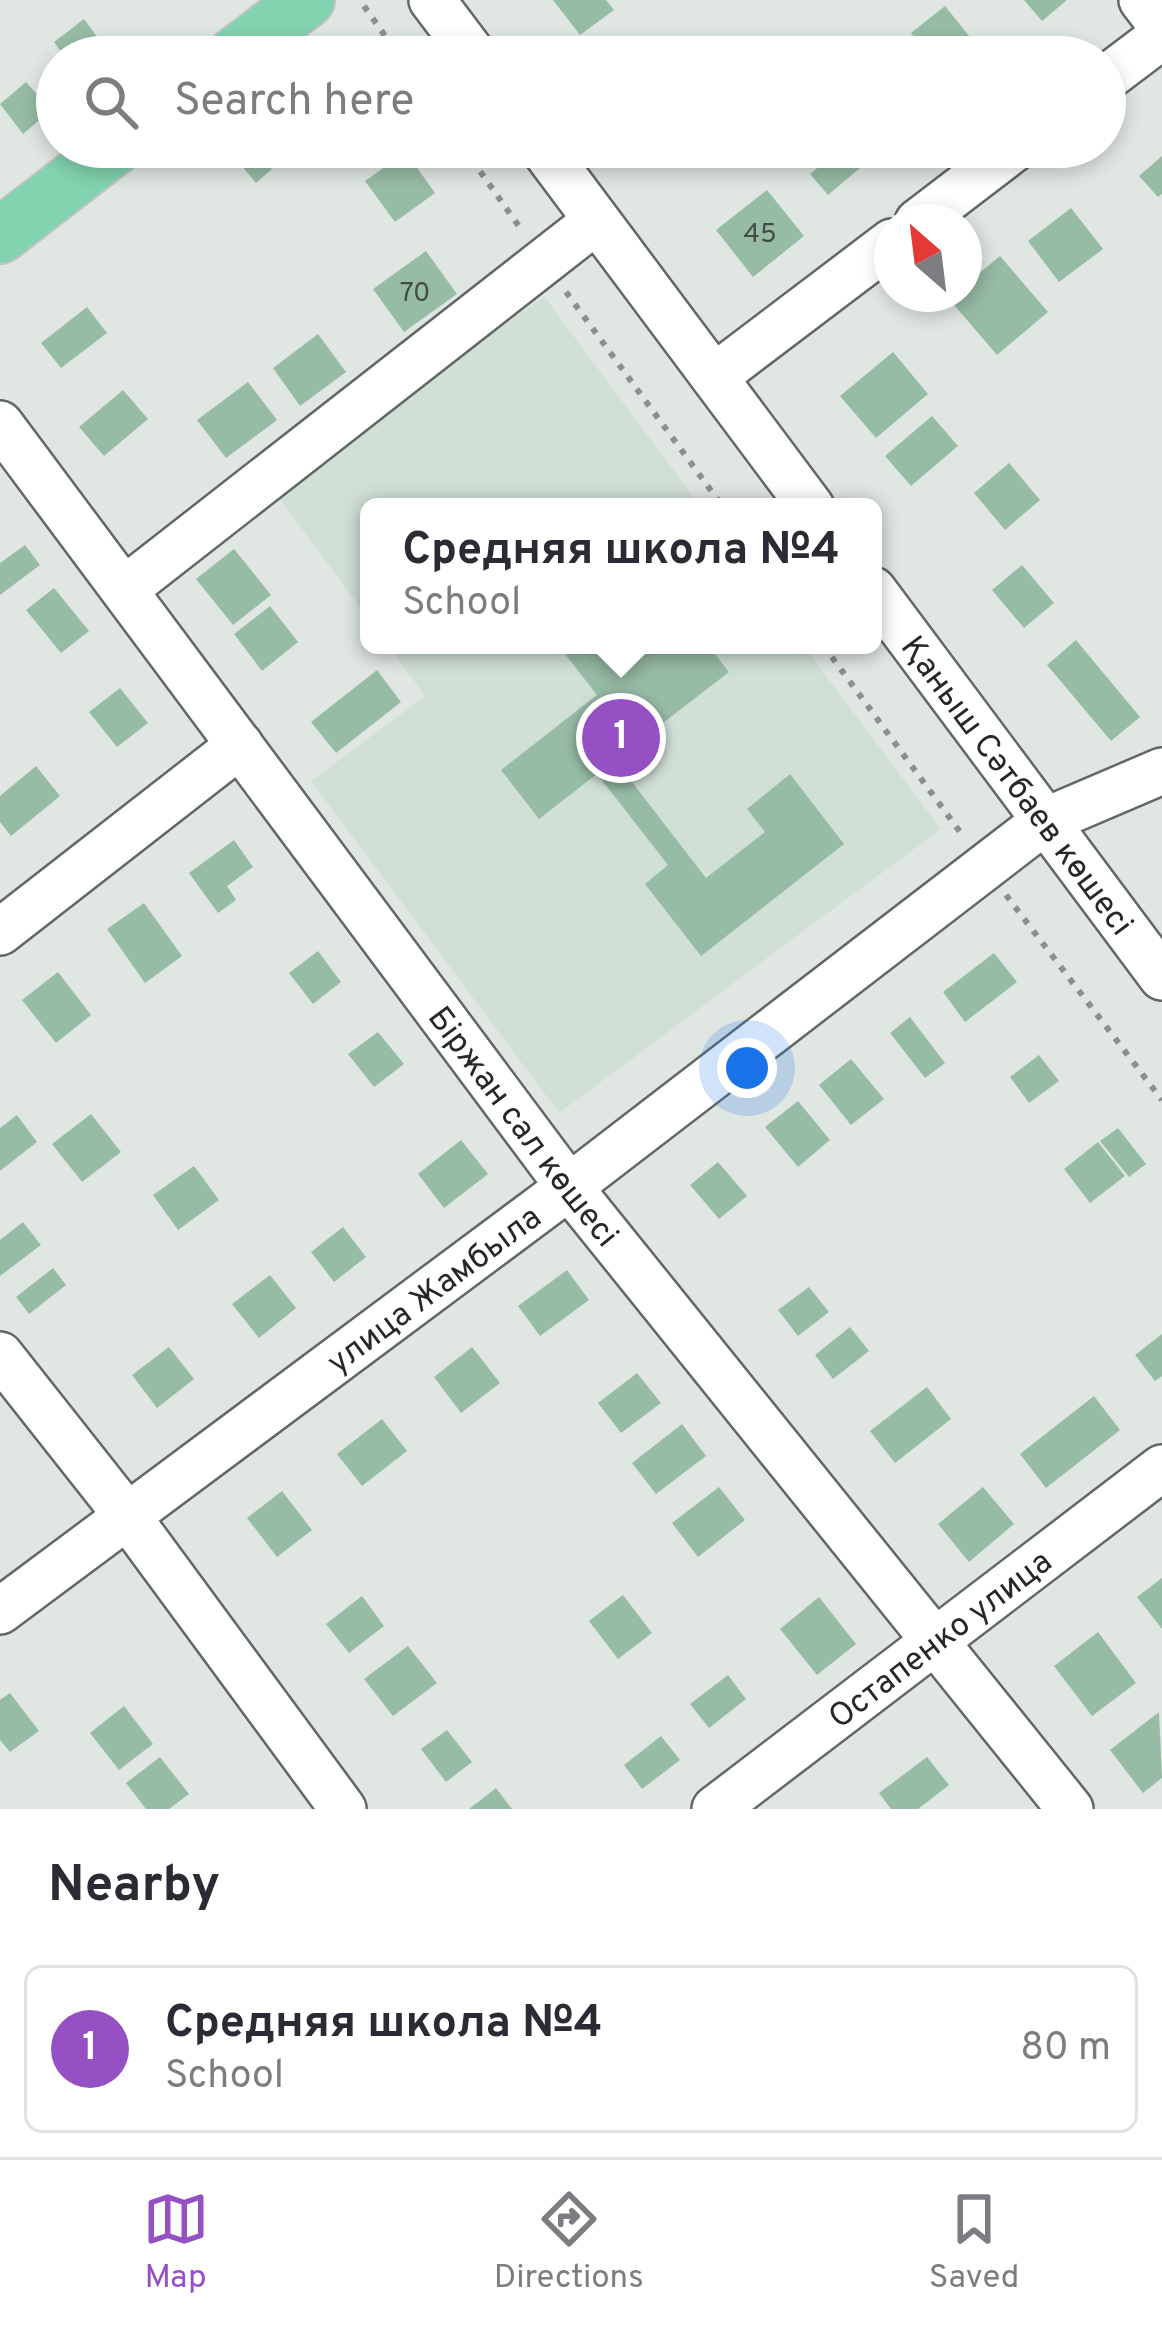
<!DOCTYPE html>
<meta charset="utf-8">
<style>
:root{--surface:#fff;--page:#f2f2f3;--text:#2b2b33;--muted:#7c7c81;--line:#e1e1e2;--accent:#9550c4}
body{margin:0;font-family:Overpass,sans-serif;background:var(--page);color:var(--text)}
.compass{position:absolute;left:874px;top:204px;width:108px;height:108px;border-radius:50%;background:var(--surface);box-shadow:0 6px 18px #0003;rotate:332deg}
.you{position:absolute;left:747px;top:1068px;width:42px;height:42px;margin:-30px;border:9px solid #fff;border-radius:50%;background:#1a73e8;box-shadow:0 0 0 18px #1a73e833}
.badge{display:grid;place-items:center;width:78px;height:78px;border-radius:50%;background:var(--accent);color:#fff;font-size:39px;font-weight:700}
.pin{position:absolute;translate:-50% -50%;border:6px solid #fff;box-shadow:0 3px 12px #0006}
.popup{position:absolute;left:360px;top:498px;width:522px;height:156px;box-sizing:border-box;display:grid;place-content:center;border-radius:18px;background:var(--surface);filter:drop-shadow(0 3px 9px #0005);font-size:39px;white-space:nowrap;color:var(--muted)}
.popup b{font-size:45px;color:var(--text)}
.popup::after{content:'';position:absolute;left:50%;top:100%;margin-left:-24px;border:24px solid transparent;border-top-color:var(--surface)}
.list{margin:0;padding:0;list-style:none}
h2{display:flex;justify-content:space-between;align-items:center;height:156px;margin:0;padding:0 48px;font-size:51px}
h2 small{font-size:39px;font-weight:400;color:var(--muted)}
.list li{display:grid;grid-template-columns:78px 1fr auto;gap:36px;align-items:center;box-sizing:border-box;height:168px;margin:0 24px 24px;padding:0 24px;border:3px solid var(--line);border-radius:18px}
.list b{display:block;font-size:45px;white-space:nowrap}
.list p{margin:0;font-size:39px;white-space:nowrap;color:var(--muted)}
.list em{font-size:39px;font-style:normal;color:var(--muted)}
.icon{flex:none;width:66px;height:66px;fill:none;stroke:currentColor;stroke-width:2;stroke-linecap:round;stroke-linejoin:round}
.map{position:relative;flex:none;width:1162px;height:1809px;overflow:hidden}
.search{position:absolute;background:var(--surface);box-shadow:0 6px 18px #0003;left:36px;right:36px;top:36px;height:132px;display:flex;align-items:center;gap:30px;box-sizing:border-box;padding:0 42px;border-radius:66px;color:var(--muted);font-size:45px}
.sheet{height:348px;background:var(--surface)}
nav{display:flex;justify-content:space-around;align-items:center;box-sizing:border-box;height:168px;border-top:3px solid var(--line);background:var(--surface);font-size:33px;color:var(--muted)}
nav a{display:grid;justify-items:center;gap:6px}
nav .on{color:var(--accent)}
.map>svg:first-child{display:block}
.built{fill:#d1e0d7}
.building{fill:#97bca6}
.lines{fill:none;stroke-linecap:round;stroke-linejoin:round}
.minor-casing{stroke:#616864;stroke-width:50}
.major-casing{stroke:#c2c3c3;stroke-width:58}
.path{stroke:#8b908d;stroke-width:6;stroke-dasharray:6 9;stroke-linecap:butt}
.minor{stroke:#fff;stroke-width:45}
.major{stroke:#82d3af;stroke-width:54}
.labels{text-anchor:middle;stroke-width:10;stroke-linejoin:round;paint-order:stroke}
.number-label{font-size:27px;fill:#424d47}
.street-label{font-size:33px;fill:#262827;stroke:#e0e7e3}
</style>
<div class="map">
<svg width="1162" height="1809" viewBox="0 0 1162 1809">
<rect width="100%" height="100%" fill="#e0e7e3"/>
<path class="built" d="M544 296 701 507H369V619L276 494Z
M388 645H803L941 829 559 1113 311 781 425 696Z"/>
<path class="building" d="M553 0H606L614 10 580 35Z
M1024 0H1067L1042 21Z
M945 6 986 57H931L911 33Z
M84 19 112 57H65L54 42Z
M26 82 51 110 23 134 0 104Z
M226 147H254L272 169 256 183Z
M843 147H853L866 163 828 195 810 174Z
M406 152 435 193 395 222 365 181Z
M1162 156V194L1158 197 1139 176Z
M767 190 804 236 753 277 716 230Z
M1071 208 1103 249 1059 282 1028 241Z
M426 251 457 294 404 332 373 289Z
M1000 256 1048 312 997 355 949 299 964 294V286Z
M87 307 107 333 61 368 41 343Z
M318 334 346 372 300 406 273 368Z
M893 352 928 394 876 438 840 396Z
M248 382 277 420 226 458 197 420Z
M123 390 148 419 104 456 79 427Z
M932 416 958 446 911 486 885 456Z
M1009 463 1040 500 1005 530 974 493Z
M25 545 40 565 0 595V563Z
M234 549 271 595 233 625 196 579Z
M1022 565 1054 603 1024 628 992 590Z
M54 588 89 631 61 653 26 610Z
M270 606 298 642 262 671 234 634Z
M1076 640 1140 717 1111 741 1047 665Z
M558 645H637L645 654 657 645H708L729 672 615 760 706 878 765 832 747 809 790 774 844 844 701 956 645 884 668 865 597 774 539 819 501 770 597 695Z
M377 670 401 702 336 753 311 722Z
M120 688 148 723 117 747 89 712Z
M36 766 60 796 11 836 0 822V796Z
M234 840 253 867 227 886 236 900 218 913 189 873Z
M144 903 182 956 145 983 107 929Z
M318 951 341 982 313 1004 289 973Z
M994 953 1017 982 965 1022 943 992Z
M58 972 91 1015 56 1043 22 1000Z
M910 1017 945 1063 925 1078 890 1033Z
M378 1032 404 1064 374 1087 348 1054Z
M1039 1055 1059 1081 1029 1103 1010 1077Z
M851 1059 884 1099 851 1125 819 1085Z
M798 1101 830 1140 798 1167 765 1127Z
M91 1114 121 1152 82 1182 52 1144Z
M17 1115 37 1142 0 1171V1128Z
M1118 1128 1146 1164 1129 1177 1100 1141Z
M461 1140 488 1174 444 1208 418 1174Z
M1098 1142 1125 1176 1090 1203 1064 1169Z
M718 1162 747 1196 719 1219 690 1185Z
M194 1166 219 1200 178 1230 153 1195Z
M23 1222 41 1245 0 1276V1240Z
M343 1227 366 1257 334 1282 311 1252Z
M53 1268 66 1285 29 1314 16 1297Z
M567 1270 589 1300 540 1336 518 1306Z
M270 1275 296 1308 259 1338 232 1304Z
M809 1287 829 1312 798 1336 778 1310Z
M850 1327 869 1351 833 1379 815 1355Z
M1162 1334V1376L1155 1381 1135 1355Z
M169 1347 194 1379 157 1408 132 1375Z
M472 1347 500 1383 461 1413 434 1377Z
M637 1373 661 1403 621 1433 598 1403Z
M927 1387 951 1419 895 1463 870 1431Z
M1094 1396 1120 1430 1046 1488 1020 1454Z
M382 1419 407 1451 362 1486 337 1454Z
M682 1424 706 1456 656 1494 632 1463Z
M719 1487 745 1520 698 1557 672 1523Z
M983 1487 1014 1524 969 1562 938 1524Z
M282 1491 312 1530 277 1557 247 1518Z
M1162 1578V1629L1137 1597Z
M623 1595 652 1633 618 1659 589 1621Z
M362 1596 384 1626 349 1653 326 1624Z
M819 1597 856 1644 817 1675 780 1629Z
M1098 1632 1136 1683 1092 1716 1054 1666Z
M408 1646 437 1683 393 1716 364 1679Z
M728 1675 746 1699 709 1728 690 1704Z
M10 1693 39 1731 10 1752 0 1740V1700Z
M124 1706 153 1744 119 1770 90 1733Z
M1159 1712 1162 1778 1143 1793 1110 1750Z
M447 1730 472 1762 446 1782 421 1749Z
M661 1736 680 1760 642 1789 624 1765Z
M160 1757 189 1794 169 1809H146L126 1783Z
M927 1757 949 1785 918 1809H891L879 1793Z
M496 1788 512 1809H469Z"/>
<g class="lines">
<g class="minor-casing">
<g id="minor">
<path d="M432 0 475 57"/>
<path d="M1142 0 1162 26"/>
<path d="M1105 79 1162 36"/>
<path d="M542 147 811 507"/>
<path d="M918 222 1016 147"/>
<path d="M714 377 892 242"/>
<path id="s1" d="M0 424 569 1187 1070 1809"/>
<path d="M125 589 596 221"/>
<path id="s2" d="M873 590 1162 977"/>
<path d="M0 932 240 745"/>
<path d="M0 1355 128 1517 343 1809"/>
<path id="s3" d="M0 1611 569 1187 1045 821 1162 771"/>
<path id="s4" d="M715 1809 1162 1468"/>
</g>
</g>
<g class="major-casing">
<path id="major" d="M232 57 307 0
M0 236 115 147"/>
</g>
<path class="path" d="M364 6 400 57
M463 147 523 232
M566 292 723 507
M823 645 963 836
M1006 895 1162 1100"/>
<use href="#minor" class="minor"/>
<use href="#major" class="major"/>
</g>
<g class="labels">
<g class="number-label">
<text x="760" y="242">45</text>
<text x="415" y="301">70</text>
</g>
<g class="street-label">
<text dy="12" stroke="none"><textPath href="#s2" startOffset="243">Қаныш Сәтбаев көшесі</textPath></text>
<text dy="12" stroke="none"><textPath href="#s1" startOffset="876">Біржан сал көшесі</textPath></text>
<text dy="12" stroke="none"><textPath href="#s3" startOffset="540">улица Жамбыла</textPath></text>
<text dy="12" stroke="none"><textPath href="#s4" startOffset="282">Остапенко улица</textPath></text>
</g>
</g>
</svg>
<svg class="compass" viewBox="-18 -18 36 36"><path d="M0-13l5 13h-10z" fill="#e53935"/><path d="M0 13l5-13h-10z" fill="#7c7c81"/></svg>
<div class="you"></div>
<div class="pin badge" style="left:621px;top:738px">1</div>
<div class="popup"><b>Средняя школа №4</b>School</div>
<div class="search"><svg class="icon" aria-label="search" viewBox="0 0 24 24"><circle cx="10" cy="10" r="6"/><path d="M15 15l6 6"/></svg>Search here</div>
</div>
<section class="sheet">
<h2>Nearby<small></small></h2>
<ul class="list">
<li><span class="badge">1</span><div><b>Средняя школа №4</b><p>School</p></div><em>80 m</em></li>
</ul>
</section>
<nav>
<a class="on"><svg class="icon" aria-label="map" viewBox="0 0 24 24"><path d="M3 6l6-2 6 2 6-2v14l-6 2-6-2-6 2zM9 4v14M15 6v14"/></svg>Map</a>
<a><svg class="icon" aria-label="directions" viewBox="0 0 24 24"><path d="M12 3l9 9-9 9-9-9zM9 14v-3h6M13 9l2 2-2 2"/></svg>Directions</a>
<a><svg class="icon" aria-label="saved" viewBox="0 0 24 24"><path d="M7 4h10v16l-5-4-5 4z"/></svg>Saved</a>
</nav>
